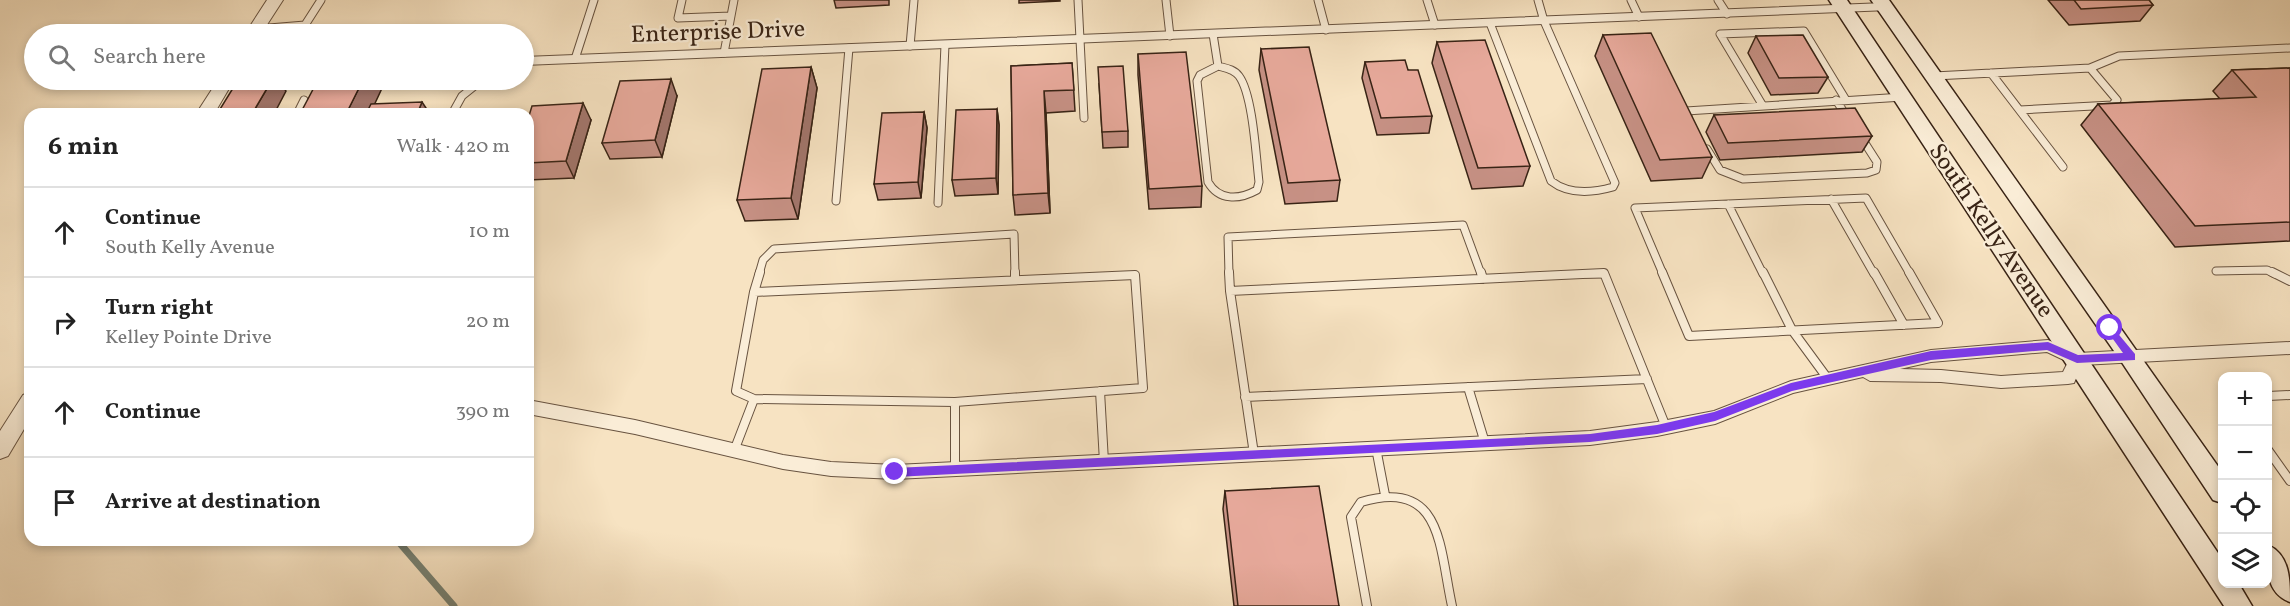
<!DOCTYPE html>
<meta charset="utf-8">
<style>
:root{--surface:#fff;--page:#f2f2f2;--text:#222;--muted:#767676;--line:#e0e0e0}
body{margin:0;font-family:Vollkorn,serif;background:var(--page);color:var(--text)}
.controls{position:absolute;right:18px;bottom:18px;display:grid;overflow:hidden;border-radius:12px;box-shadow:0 3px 9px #0003}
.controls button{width:54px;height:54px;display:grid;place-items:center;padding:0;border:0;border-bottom:2px solid var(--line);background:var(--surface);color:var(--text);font:30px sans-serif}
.stop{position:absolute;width:18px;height:18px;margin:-14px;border:4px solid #7c3aed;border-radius:50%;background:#fff}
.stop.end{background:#7c3aed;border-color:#fff;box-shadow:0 2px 6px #0008}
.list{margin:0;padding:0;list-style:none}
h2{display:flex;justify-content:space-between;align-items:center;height:78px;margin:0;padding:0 24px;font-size:26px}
h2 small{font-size:20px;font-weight:400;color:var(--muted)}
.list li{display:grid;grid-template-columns:39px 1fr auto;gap:18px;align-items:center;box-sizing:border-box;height:90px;padding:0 24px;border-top:2px solid var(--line)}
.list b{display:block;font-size:22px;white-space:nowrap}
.list p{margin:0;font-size:20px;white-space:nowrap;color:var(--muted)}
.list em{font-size:20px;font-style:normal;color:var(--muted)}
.icon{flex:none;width:33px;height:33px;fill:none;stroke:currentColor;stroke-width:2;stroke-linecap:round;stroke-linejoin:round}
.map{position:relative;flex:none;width:2290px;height:606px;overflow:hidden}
.search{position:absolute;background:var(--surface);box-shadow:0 3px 9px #0003;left:24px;top:24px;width:510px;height:66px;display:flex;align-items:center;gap:15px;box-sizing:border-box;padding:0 21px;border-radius:33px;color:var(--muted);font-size:22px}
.panel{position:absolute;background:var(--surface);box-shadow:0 3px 9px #0003;left:24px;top:108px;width:510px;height:438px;border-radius:18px}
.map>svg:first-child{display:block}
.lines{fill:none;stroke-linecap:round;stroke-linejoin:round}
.stream{stroke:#758072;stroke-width:7}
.service-far1-casing{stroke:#685340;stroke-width:9}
.service-casing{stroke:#685340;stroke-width:10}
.minor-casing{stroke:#685340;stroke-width:2}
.tertiary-casing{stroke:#685340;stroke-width:2}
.secondary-casing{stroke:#382315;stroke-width:3}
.service-far1{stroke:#faedd7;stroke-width:7}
.service{stroke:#faedd7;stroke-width:8}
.minor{fill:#faedd7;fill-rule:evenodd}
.tertiary{fill:#faedd7;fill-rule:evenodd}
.secondary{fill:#faedd7;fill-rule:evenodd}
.wall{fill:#c79185;stroke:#382315;stroke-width:1.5}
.shaded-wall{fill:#a2766c;stroke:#382315;stroke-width:1.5}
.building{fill:#e7a99b;stroke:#382315;stroke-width:1.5}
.route{fill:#7c3aed}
.labels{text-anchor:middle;stroke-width:4.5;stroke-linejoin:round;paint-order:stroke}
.street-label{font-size:24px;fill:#382315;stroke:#faedd7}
</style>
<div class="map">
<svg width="2290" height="606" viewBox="0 0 2290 606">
<rect width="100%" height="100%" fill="#f7e3c2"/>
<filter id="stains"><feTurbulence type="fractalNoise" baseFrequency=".00333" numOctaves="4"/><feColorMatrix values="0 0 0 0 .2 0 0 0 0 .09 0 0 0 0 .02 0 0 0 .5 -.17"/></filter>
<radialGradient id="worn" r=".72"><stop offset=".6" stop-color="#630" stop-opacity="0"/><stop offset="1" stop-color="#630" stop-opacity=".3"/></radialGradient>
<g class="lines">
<path class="stream" d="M397 540 454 606"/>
<g class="service-far1-casing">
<path id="service-far1" d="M682 0 678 18 731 16
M1078 0 1084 118
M1166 0 1170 36
M1318 0 1326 30
M1427 0 1435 25
M1631 0 1639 17
M1718 0 1727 14
M1490 23 1551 181C1569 195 1592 193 1613 187L1615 183 1544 21 1538 0
M257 29 305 25 321 0
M1213 34 1218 66
M910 46 914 0
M724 53 734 0
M575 59 594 0
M1218 66C1225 68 1234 69 1239 76 1253 95 1256 157 1259 182L1257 190C1239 200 1219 201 1208 182L1197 81 1200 75Z
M1991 73 2063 167
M1934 76 2090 68 2119 56 2290 48
M1836 100 1847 117
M1763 106 1720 34 1804 31 1846 100
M2020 110 2112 105 2117 100 2090 68
M297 114 304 100
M452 114 462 96 482 80
M1688 115 1686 111 1903 97
M1707 149 1720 170 1743 179 1867 173 1876 170 1877 162 1861 137
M1831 199 1874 274
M836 201 849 48
M938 203 945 45
M1728 204 1763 274
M2216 271 2267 270 2275 274
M759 274 763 260 774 249 1014 234 1015 274
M1229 274 1228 237 1463 225 1481 274
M1586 274H1604
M1663 274 1635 208 1866 198 1910 274"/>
</g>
<g class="service-casing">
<path id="service" d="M1015 272V280
M1229 272 1230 291
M1481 272 1483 279
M1662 272 1689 336 1938 323 1909 272
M1763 272 1792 330 1828 379
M1874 272 1904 325
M2272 272 2290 281
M754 292 760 272
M1468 387 1485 443
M1100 391 1104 462
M2268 396 2290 395
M1245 397 1647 379
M754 399 736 391 754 292 1135 275 1143 388 955 402
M1376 448 1385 495
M2268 450 2290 481
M734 451 754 399 955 402V469
M1254 454 1230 291 1604 273 1666 427
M1367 606 1351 517 1361 502C1443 478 1439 547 1452 606"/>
</g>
<g class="minor-casing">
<path id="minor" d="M1885 3 1891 7 1889 10 524 65V57Z
M2048 340 2078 353 2290 342V354L2082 365 2074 383 2068 384 2001 388 1941 382 1870 381 1863 377 1793 393 1715 424 1657 436 1590 445 895 479 831 476 783 469 635 434 528 414V400L635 420 783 455 831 462 895 465 1590 431 1657 422 1714 411 1791 381 1931 350ZM2047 352 2068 362 2063 372 2001 376 1941 370 1900 369 1931 362Z"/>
</g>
<g class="tertiary-casing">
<path id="tertiary" d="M267 0H283L261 34H245Z
M218 80H234L214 114H196Z
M30 392V419L8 456 0 459V431L23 395Z"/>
</g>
<g class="secondary-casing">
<path id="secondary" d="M1829 0H1847L2222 559V584H2239L2252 606H2224Z
M1871 0H1889L2222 472V503L2213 500 2123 364Z
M2268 545C2290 555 2290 580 2290 602 2266 593 2266 567 2268 545Z"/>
</g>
<use href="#service-far1" class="service-far1"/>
<use href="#service" class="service"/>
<use href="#minor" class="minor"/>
<use href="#tertiary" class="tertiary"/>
<use href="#secondary" class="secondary"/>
</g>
<path class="wall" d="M834 0H889V5L836 8Z
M1019 0H1060V1L1019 3Z
M2048 0H2149L2153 5 2140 21 2069 25Z
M1603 35 1712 157 1702 178 1651 181 1595 56Z
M1756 36 1828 77 1818 93 1771 95 1748 53Z
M1437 42 1530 166 1523 186 1472 189 1432 63Z
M1261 49 1340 180 1337 201 1285 204 1259 70Z
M1138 54 1202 186 1201 207 1149 209 1138 75Z
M1365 62 1408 70 1432 116 1429 133 1377 135 1362 78Z
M1072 63 1075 111 1046 113 1050 213 1015 215 1013 195 1011 66Z
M811 67 817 88 798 219 745 221 737 200Z
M2290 68V241L2175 247 2081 125 2098 104 2220 99 2213 91 2232 70Z
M1099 83 1128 131V147L1103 148Z
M677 96 662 157 610 159 602 143Z
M997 109 999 125 998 194 955 196 952 180Z
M924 112 927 128 921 198 878 200 874 184Z
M1714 115 1872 136 1862 152 1720 160 1706 132Z
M528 119 591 120 574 178 528 180Z
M1225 491 1339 606H1234L1223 509Z"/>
<path class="shaded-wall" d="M811 67 817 88 798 219 791 198Z
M671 79 677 96 662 157 655 140Z
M272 80H278L286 91 274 114H252Z
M363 80H379L383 86 370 114H346Z
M1044 91 1046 113 1050 213 1048 193Z
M422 102 430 114H417Z
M583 103 591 120 574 178 566 161Z
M997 109 999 125 998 194 996 178Z
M924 112 927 128 921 198 918 182Z"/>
<path class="building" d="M2074 0H2149L2153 5 2081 9Z
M1651 33 1712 157 1660 160 1603 35Z
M1803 35 1828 77 1779 78 1756 36Z
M1485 40 1530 166 1478 168 1437 42Z
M1309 47 1340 180 1288 183 1261 49Z
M1186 52 1202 186 1149 189 1138 54Z
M1405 60 1408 70H1418L1432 116 1381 118 1365 62Z
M1072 63 1074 90 1044 91 1048 193 1013 195 1011 66Z
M1123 66 1128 131 1102 132 1098 67Z
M811 67 791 198 737 200 762 69Z
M2290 68V222L2195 226 2098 104 2256 97 2232 70Z
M671 79 655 140 602 143 620 81Z
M238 80H272L252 114H217Z
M318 80H363L346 114H300Z
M422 102 417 114H366L371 104Z
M583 103 566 161 528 163V119L532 106Z
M1855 108 1872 136 1728 143 1714 115Z
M997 109 996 178 952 180 956 110Z
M924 112 918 182 874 184 882 113Z
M1319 486 1339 606H1238L1225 491Z"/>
<path class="route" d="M2110 324 2135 354V360L2077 363 2047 350 1931 360 1792 391 1715 421 1657 434 1590 442 895 477 890 472 895 468 1590 434 1657 425 1714 412 1791 383 1931 351 2048 342 2078 355 2123 353 2105 328Z"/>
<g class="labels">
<g class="street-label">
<text transform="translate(718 31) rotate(-2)" y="8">Enterprise Drive</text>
<text transform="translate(1992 230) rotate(56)" y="8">South Kelly Avenue</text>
</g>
</g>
<rect width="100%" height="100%" filter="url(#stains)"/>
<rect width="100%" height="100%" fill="url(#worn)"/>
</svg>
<div class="controls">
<button>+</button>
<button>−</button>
<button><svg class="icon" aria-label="locate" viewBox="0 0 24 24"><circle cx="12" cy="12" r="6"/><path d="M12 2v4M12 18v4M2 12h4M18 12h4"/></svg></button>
<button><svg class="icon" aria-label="layers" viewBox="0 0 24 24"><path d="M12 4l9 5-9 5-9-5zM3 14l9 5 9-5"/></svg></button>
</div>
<div class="stop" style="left:2110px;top:328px"></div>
<div class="stop end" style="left:895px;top:472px"></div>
<div class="search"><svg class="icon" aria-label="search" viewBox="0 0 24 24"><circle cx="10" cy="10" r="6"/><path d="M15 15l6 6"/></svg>Search here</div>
<section class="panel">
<h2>6 min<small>Walk · 420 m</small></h2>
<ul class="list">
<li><svg class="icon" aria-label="ahead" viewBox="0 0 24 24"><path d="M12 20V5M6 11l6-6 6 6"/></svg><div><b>Continue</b><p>South Kelly Avenue</p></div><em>10 m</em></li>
<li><svg class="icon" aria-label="right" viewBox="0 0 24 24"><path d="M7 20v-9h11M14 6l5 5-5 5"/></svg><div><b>Turn right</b><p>Kelley Pointe Drive</p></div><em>20 m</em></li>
<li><svg class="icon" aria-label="ahead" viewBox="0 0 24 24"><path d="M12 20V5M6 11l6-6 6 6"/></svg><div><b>Continue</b></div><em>390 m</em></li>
<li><svg class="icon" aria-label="arrive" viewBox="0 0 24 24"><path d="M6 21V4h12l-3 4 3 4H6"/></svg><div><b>Arrive at destination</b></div></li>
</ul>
</section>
</div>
